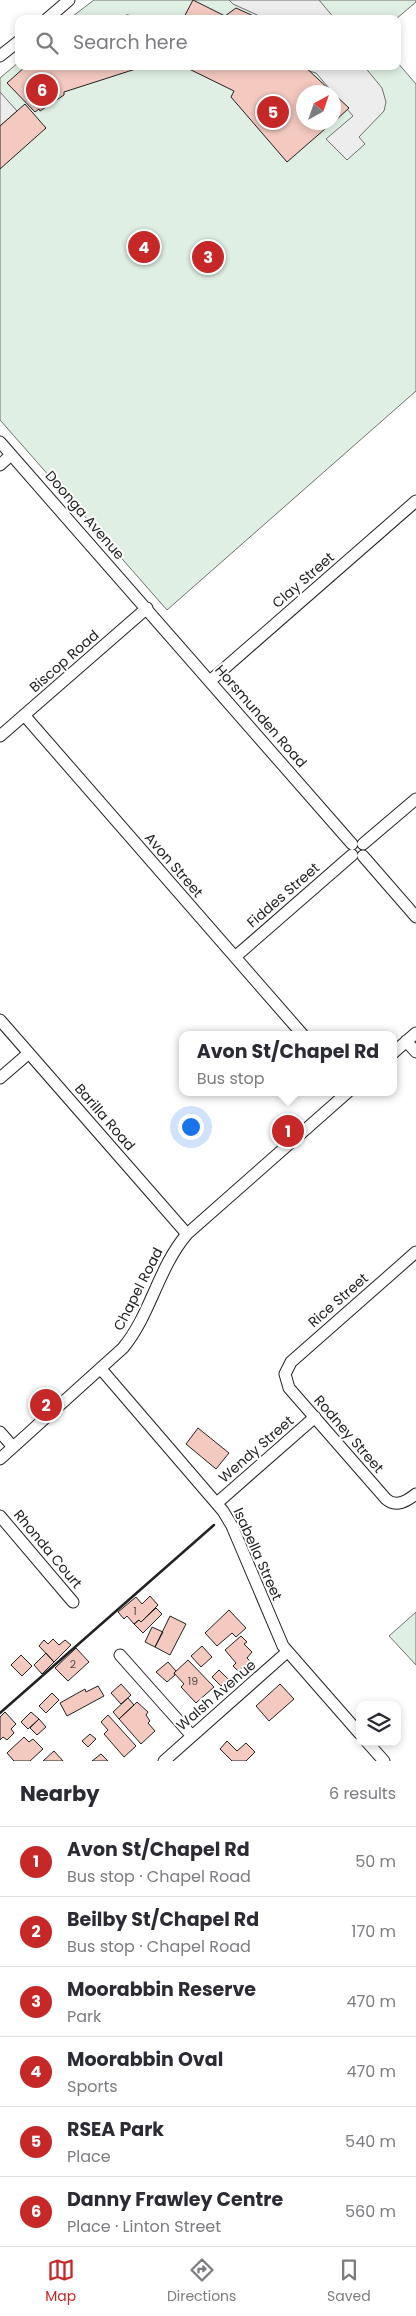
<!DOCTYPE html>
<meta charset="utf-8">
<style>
:root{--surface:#fff;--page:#f2f2f3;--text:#2b2b33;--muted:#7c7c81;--line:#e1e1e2;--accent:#c62828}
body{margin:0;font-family:Poppins,sans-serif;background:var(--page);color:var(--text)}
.controls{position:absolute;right:15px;bottom:15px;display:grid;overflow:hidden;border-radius:10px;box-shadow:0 2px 8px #0003}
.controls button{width:45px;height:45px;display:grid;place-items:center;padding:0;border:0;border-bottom:1px solid var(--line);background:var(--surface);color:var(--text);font:25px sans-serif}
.compass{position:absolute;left:296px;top:85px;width:45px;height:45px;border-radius:50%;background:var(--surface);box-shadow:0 2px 8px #0003;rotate:40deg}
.you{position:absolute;left:190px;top:1126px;width:18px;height:18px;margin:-12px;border:4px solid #fff;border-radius:50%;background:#1a73e8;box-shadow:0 0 0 8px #1a73e833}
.badge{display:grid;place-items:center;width:32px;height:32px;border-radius:50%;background:var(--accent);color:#fff;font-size:16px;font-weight:700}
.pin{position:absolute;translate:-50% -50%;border:2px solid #fff;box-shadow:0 1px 5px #0006}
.popup{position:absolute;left:179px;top:1031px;width:218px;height:65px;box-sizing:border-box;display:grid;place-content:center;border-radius:10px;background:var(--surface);filter:drop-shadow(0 1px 4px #0005);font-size:16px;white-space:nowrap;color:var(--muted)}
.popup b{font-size:19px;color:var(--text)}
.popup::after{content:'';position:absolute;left:50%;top:100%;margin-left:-10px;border:10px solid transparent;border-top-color:var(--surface)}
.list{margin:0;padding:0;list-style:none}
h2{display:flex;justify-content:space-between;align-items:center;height:65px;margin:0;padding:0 20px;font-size:21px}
h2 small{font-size:16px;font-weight:400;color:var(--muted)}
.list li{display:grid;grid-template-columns:32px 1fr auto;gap:15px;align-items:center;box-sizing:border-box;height:70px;padding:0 20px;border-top:1px solid var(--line)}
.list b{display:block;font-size:19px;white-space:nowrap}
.list p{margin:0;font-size:16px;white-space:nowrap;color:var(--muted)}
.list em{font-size:16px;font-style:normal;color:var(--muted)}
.icon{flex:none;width:28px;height:28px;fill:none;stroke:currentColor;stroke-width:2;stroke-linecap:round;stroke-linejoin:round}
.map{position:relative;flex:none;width:416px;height:1761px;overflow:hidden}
.search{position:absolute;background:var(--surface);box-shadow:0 2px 8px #0003;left:15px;right:15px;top:15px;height:55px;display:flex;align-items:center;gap:12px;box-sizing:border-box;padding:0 18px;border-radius:10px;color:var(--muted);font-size:19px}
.sheet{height:485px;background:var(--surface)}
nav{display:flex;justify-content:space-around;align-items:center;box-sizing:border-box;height:70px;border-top:1px solid var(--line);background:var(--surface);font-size:14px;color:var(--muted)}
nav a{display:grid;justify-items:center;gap:2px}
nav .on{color:var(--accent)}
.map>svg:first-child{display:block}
.green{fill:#e0efe3;stroke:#6f6f6f;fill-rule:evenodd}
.parking{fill:#ededed;stroke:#6f6f6f}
.building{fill:#f3c9c0;stroke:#222}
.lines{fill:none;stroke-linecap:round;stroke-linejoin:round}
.street-casing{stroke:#222;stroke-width:13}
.street{stroke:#fff;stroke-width:11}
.wall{stroke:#222;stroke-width:2.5}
.labels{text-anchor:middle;stroke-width:4;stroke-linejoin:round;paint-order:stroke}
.number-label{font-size:11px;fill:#564c4a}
.street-label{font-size:14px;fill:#222;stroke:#fff}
</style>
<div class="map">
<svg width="416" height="1761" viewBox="0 0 416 1761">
<rect width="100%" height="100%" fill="#fff"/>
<path class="green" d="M94 0H416V2L396 19H69Z
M19 62V66H397V62L416 84V391L167 610 0 420V78ZM304 92H334V122H304Z
M416 1612V1665L389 1636Z"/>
<path class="parking" d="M229 0H319L335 19H266L233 4Z
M304 66H364L382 88 386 102 384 111 359 137 365 144 347 160 326 139 353 116 316 73 309 71Z
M0 92 17 111 0 126Z"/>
<path class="building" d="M193 0 231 19H183Z
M236 8 260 19H231L225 16Z
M126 15 162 19H125Z
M26 66H145L64 92V95L40 111 39 109 35 112 7 83Z
M183 66H304L332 92H304V122H333L287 162 231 97 234 91Z
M334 94 349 108 334 122Z
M25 104 46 128 0 169V126Z
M198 1428 229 1453 216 1469 186 1444Z
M150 1596 158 1605 141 1622 139 1620 134 1624 127 1616 124 1619 118 1612 136 1597 142 1604Z
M156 1608 162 1614 143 1633 134 1624 139 1620 141 1622Z
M229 1610 246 1628 236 1637 232 1633 217 1646 205 1633Z
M170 1616 186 1624 170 1655 155 1647Z
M152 1627 163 1632 155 1647 145 1642Z
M241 1636 247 1642 244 1644 252 1652 247 1658 250 1661 238 1671 233 1666 236 1663 225 1650Z
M53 1639 59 1645 65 1640 71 1645 54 1662 39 1646 44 1640 48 1644Z
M202 1646 212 1657 201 1667 191 1656Z
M76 1648 89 1662 68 1681 55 1668Z
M46 1653 54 1662 42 1674 34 1665Z
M21 1655 32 1666 22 1676 11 1665Z
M188 1660 214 1687 196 1703 181 1687 184 1684 174 1673Z
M168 1662 176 1671 174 1673 175 1675 167 1682 156 1672Z
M219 1670 228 1679 221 1686 212 1677Z
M121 1684 131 1695 121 1704 111 1693Z
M280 1684 294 1699 269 1721 256 1706Z
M98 1686 104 1696 67 1716 60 1703 85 1689 86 1692Z
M52 1693 59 1700 46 1713 39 1706Z
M128 1698 134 1705 119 1719 113 1712Z
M137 1702 148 1712 146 1715 150 1721 148 1723 155 1731 141 1744 119 1719Z
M5 1712 16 1724 11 1729 14 1733 7 1740 3 1737 0 1740V1717Z
M31 1712 39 1719 28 1729 21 1722Z
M108 1715 136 1746 124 1757 104 1734 108 1730 101 1722Z
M39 1719 46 1727 37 1735 30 1728Z
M90 1734 96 1739 88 1747 82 1741Z
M24 1737 29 1742 33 1739 43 1749 30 1761H14L7 1753Z
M227 1741 237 1751 246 1743 255 1752 246 1761H232L220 1749Z
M54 1751 63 1761H43Z
M101 1754 108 1761H92Z"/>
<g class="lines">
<g class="street-casing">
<path id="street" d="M47 19 69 0
M0 56 19 41
M0 442 352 844
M0 465 11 455
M210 681 416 501
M24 715 303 1035
M0 736 147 608
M363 844 416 799
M363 856 416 917
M235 957 352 855
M0 1020 187 1234
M406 1041 416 1052
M393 1053 416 1033
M0 1078 29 1053
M416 1252 291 1362 285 1374 289 1388 386 1499C396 1508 407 1501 416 1494
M101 1369 223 1511 232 1526 283 1646 360 1734
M0 1432 13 1447
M0 1459 123 1348C151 1314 158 1268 187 1234L348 1092
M217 1503 315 1417
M0 1516 73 1602
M120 1655 192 1736
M367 1742 384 1761
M164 1761 287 1652"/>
</g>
<use href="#street" class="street"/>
<path class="wall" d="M0 1713 214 1525"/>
</g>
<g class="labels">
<g class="number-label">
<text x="135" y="1615">1</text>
<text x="73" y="1668">2</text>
<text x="193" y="1685">19</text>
</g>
<g class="street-label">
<text transform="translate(85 515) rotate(49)" y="5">Doonga Avenue</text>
<text transform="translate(303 580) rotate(-41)" y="5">Clay Street</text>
<text transform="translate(64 661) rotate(-41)" y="5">Biscop Road</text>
<text transform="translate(261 716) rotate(49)" y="5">Horsmunden Road</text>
<text transform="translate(174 865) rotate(49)" y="5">Avon Street</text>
<text transform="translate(283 895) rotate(-41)" y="5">Fiddes Street</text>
<text transform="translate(105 1117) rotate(49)" y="5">Barilla Road</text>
<text transform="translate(138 1289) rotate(-63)" y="5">Chapel Road</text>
<text transform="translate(338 1300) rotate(-41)" y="5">Rice Street</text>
<text transform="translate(349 1434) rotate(49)" y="5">Rodney Street</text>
<text transform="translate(256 1449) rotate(-41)" y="5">Wendy Street</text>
<text transform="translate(48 1549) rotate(50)" y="5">Rhonda Court</text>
<text transform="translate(258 1554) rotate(66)" y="5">Isabella Street</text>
<text transform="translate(216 1695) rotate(-41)" y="5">Walsh Avenue</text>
</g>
</g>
</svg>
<div class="controls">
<button><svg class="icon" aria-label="layers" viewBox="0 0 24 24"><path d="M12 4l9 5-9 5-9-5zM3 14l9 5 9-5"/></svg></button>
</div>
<svg class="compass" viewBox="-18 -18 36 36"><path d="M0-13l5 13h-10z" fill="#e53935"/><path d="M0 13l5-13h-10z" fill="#7c7c81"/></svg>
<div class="you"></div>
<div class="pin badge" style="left:288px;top:1131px">1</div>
<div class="popup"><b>Avon St/Chapel Rd</b>Bus stop</div>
<div class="pin badge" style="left:46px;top:1405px">2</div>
<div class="pin badge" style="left:208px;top:257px">3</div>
<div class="pin badge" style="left:144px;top:247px">4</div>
<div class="pin badge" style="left:273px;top:112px">5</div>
<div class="pin badge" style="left:42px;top:90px">6</div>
<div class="search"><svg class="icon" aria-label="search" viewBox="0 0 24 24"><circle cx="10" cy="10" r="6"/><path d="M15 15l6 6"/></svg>Search here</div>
</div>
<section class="sheet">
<h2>Nearby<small>6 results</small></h2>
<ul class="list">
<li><span class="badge">1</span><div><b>Avon St/Chapel Rd</b><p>Bus stop · Chapel Road</p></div><em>50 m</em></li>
<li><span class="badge">2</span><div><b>Beilby St/Chapel Rd</b><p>Bus stop · Chapel Road</p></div><em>170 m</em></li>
<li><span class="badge">3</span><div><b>Moorabbin Reserve</b><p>Park</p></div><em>470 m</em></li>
<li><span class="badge">4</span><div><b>Moorabbin Oval</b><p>Sports</p></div><em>470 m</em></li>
<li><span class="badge">5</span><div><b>RSEA Park</b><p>Place</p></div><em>540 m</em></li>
<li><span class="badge">6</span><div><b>Danny Frawley Centre</b><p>Place · Linton Street</p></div><em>560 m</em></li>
</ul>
</section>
<nav>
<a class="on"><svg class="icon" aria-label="map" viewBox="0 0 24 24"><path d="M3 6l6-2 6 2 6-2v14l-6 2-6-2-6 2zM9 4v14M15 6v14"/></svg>Map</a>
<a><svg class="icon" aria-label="directions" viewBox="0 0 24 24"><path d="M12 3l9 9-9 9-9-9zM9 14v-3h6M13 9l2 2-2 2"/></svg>Directions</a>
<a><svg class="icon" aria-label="saved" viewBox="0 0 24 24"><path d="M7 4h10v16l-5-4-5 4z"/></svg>Saved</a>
</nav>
